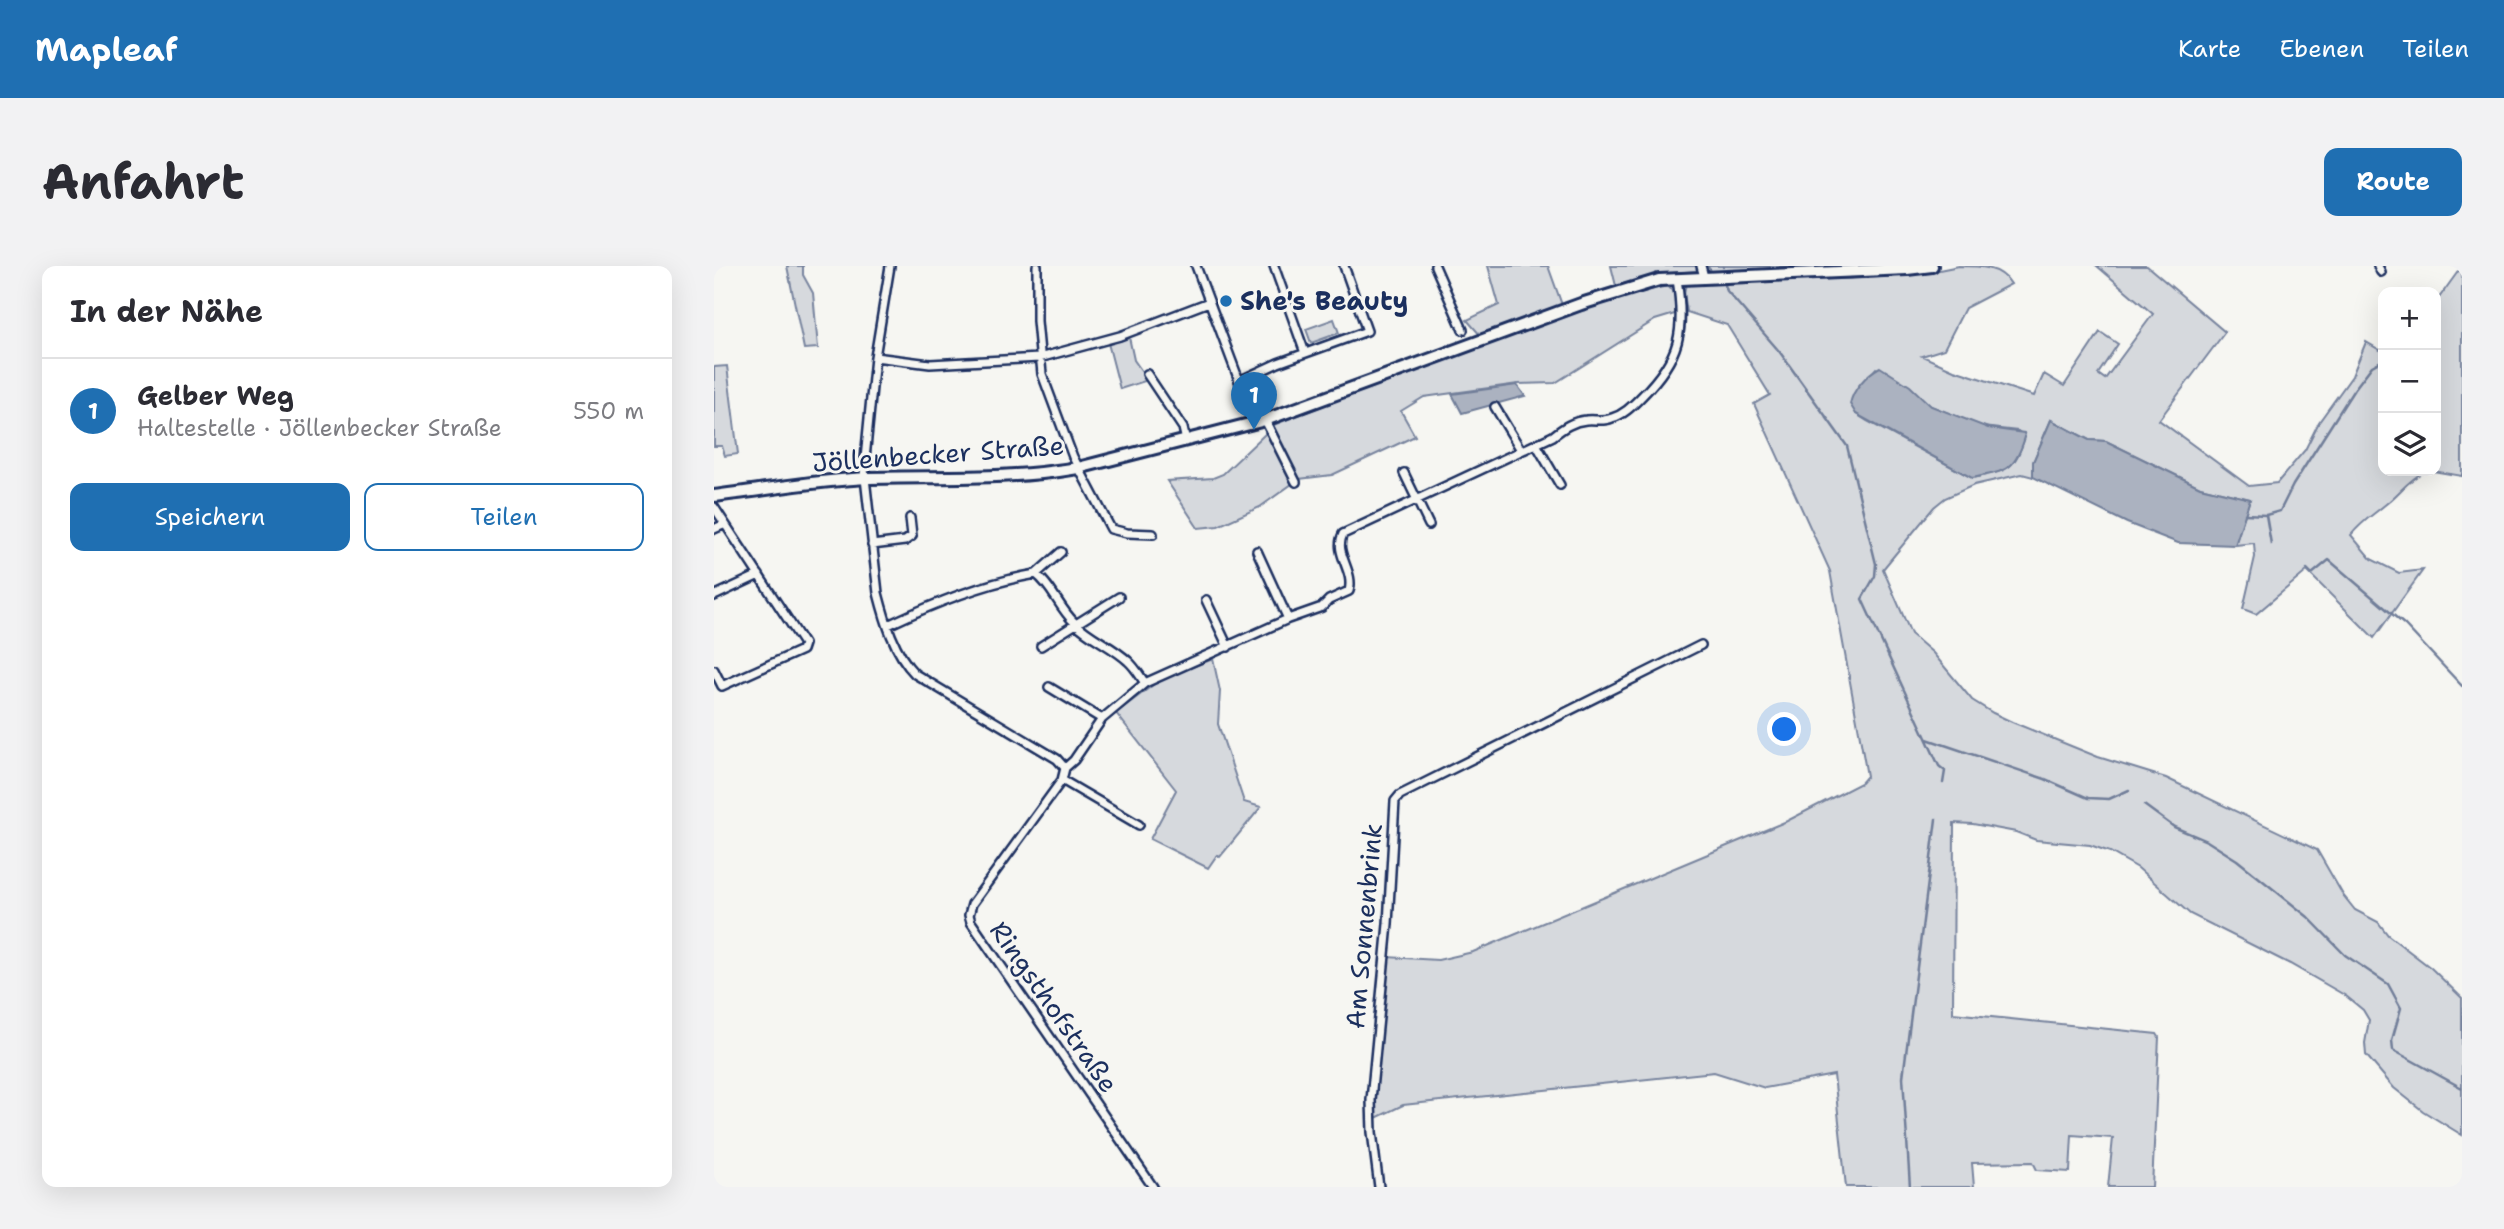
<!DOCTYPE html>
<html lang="de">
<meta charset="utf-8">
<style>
:root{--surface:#fff;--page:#f2f2f3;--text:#2b2b33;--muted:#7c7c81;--line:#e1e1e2;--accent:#1f6fb2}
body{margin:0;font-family:"Shantell Sans",sans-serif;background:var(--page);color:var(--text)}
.controls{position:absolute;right:21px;top:21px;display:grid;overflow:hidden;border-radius:14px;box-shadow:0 7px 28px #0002}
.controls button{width:63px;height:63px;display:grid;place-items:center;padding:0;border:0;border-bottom:2px solid var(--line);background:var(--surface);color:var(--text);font:35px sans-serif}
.you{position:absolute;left:1071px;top:464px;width:24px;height:24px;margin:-18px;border:5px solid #fff;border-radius:50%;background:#1a73e8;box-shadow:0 0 0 10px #1a73e833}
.badge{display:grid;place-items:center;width:46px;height:46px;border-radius:50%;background:var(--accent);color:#fff;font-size:23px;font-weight:700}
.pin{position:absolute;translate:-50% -58px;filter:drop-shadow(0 2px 4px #0008)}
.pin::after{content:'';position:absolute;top:37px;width:24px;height:21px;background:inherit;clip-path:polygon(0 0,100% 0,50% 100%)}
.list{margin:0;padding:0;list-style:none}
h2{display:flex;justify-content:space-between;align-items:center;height:91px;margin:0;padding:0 28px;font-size:30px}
h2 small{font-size:23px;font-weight:400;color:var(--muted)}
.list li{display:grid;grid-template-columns:46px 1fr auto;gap:21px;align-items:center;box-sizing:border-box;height:105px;padding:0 28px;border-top:2px solid var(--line)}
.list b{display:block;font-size:26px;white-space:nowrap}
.list p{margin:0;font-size:23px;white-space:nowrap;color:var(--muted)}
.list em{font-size:23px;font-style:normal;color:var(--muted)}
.actions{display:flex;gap:14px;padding:21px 28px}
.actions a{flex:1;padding:16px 0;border:2px solid var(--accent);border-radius:14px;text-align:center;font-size:24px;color:var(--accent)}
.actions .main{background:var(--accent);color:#fff}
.icon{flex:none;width:38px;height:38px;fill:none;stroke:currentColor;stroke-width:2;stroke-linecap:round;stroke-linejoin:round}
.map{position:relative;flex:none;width:1748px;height:921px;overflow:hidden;border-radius:14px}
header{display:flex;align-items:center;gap:42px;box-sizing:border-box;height:98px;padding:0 35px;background:var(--accent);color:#fff}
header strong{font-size:33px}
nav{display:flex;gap:38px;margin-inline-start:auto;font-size:24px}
.intro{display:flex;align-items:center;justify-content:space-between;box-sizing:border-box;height:168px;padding:0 42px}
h1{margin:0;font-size:49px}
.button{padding:18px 32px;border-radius:14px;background:var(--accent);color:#fff;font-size:24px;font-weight:700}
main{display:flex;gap:42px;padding:0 42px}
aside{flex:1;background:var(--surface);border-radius:14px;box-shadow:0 7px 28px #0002}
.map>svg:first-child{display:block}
.green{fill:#d6d9dd;stroke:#78849e;stroke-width:2;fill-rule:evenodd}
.water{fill:#abb2c0;stroke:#717e99;stroke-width:2}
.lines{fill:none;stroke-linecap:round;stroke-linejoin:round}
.stream{stroke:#717e99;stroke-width:2.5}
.minor-casing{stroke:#1b2f5e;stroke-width:12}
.secondary-casing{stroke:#1b2f5e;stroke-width:16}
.minor{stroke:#f6f6f2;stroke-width:7}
.secondary{stroke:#f6f6f2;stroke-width:10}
.poi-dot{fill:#1f6fb2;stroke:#f6f6f2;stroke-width:2.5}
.labels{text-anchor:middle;stroke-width:6;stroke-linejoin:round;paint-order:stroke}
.poi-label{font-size:26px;font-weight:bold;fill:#1b2f5e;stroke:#f6f6f2;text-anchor:start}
.street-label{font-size:26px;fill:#1b2f5e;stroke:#f6f6f2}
</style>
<header>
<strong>Mapleaf</strong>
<nav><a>Karte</a><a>Ebenen</a><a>Teilen</a></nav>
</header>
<div class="intro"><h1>Anfahrt</h1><a class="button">Route</a></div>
<main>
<aside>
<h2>In der Nähe<small></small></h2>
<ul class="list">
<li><span class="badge">1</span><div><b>Gelber Weg</b><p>Haltestelle · Jöllenbecker Straße</p></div><em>550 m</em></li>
</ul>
<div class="actions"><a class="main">Speichern</a><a>Teilen</a></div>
</aside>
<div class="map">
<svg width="1748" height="921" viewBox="0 0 1748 921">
<rect width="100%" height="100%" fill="#f6f6f2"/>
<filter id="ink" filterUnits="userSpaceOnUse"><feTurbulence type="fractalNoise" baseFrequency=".0143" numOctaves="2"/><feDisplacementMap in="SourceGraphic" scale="14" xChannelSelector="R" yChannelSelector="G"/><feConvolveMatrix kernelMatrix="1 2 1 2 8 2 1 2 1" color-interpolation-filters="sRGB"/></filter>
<g filter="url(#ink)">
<path class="green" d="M73 0H89V9L99 27 104 82 90 83Z
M774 0H834L848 39 767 70 753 54 785 39Z
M897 0H984L985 2 983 5 946 8 902 20Z
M993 0H1079L1077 2 999 7Z
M1245 0C1265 0 1286 0 1297 18L1251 42 1230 83 1208 90 1240 104 1320 130 1330 108 1350 120 1386 66 1404 78 1384 108 1391 113 1439 48 1383 0H1433L1511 66 1445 154 1535 220 1563 217 1591 184 1605 156 1638 110 1652 76 1666 84 1669 82V205H1711C1693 215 1687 226 1672 238 1659 249 1648 255 1637 269L1657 293 1685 307 1709 304 1660 372 1593 305 1542 348 1529 343 1541 291 1540 277 1521 279 1536 233 1486 221 1392 175 1375 174 1337 154 1319 196V211L1308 208 1260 219 1231 232 1220 241 1169 303 1197 368 1219 387 1258 434 1279 447 1298 456 1384 491 1452 512 1603 584 1629 629 1641 644 1664 656 1674 669 1717 702 1748 732V869L1709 845 1680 822 1652 789 1651 777 1655 754 1649 744 1632 730 1576 698 1476 648 1424 602 1396 586 1376 579 1322 574 1302 566 1259 558 1240 557 1239 747 1443 768 1445 771 1438 921H1394L1399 872 1358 869 1356 906 1323 904 1319 896 1258 897 1260 921H1132L1120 809 1051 822 1000 806 689 839 660 853 659 833 673 691 724 694 759 686 1073 555 1147 517 1153 510 1116 305 1040 138 1056 129 1013 59 973 46C972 36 967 24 974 17 1064 10 1157 20 1245 0ZM1162 102 1217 140 1268 161 1304 165 1311 171C1300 206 1292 205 1258 212L1153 155 1142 148 1139 129Z
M1748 0V210L1719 205H1722V36Z
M954 20 961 28 964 47 941 54 841 117 804 118 710 131 687 145 701 170 618 209 585 213 546 241 504 260 484 262 453 215 499 212 509 208 551 168 552 162C631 130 711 101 792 72 845 53 899 31 954 20Z
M620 53 625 67 597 77 592 63Z
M415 71 420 94 434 114 406 123 394 77Z
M13 100 24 188 11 190 8 180H0V101Z
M499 393 506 425 504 458 530 536 547 541 506 591 503 589 494 602 436 573 462 524 402 447 447 413Z"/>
<path class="water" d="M1166 101 1196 120 1217 140 1274 162 1310 167 1311 171C1300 207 1292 204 1258 212L1142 148 1136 138C1139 123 1153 108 1166 101Z
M803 119 811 130 748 147 738 128Z
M1337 154 1375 174 1392 175 1486 221 1536 233 1521 279 1464 277 1413 257 1319 211V196Z"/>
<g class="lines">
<path class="stream" d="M1009 1V0
M1011 19 1013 25 1065 85 1133 180 1162 298 1161 310 1148 333 1225 500 1231 505 1229 517
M1531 248 1552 249 1557 278
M1552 249 1566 245 1579 219 1639 125 1658 100 1669 94
M1593 303 1598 308 1615 294 1691 359 1748 420
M1213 473 1331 513 1374 532 1395 533 1415 524
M1430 539 1460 561 1493 575 1523 594 1594 651 1631 689 1674 718 1687 742 1678 774 1679 784 1748 822
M1196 921 1189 811 1222 553"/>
<g class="minor-casing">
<path id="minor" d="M176 0 161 91 150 203 164 327C171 354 180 387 201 408L343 493 351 502 348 514 258 638 255 649 257 656 439 921
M323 0V55L328 108 359 191 397 263 413 267 439 268
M482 0 541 157
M560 0 591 87
M721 0 749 64
M987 0 990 11
M1664 0 1667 6
M161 91 216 98 325 92 406 70 495 36
M433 108 469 162 472 175
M525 115 564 97 653 65 630 0
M781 141 807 184
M551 154 582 216
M822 178 846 219
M690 207 715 259
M0 241 90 378 88 384 8 420 0 404
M0 263 11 258
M158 279 191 275 198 270 196 252
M543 285 574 353
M322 308 347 286
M0 330 45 309
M492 334 514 381
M174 359C221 337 270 317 322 308 338 320 345 342 360 356 376 372 398 380 414 395 421 401 426 410 431 417
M327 380 405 331
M335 421 388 453
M351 502 360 494 388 453 431 417 574 353 608 341 615 334 635 325C641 305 619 287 629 268L839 170C849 162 859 155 872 154 882 153 889 156 898 152 911 148 919 139 928 130 967 91 971 65 963 13
M348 514 425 559
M665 921 658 866 657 834 674 658 681 535 686 529 987 379"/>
</g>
<g class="secondary-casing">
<path id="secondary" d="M0 230C51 224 104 214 155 212 225 210 295 214 364 202L551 154 867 38 945 14 1193 3 1218 0"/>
</g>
<use href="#minor" class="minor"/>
<use href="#secondary" class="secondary"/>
</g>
</g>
<circle class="poi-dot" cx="512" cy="35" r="7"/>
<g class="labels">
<g class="poi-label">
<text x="526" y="44">She's Beauty</text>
</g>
<g class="street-label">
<text transform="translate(224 188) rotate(-4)" y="9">Jöllenbecker Straße</text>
<text transform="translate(650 660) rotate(-85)" y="9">Am Sonnenbrink</text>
<text transform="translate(340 741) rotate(55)" y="9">Ringsthofstraße</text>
</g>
</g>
</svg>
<div class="controls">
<button>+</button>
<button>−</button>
<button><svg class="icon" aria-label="layers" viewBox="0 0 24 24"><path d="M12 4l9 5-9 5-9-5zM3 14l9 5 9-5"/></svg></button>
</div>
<div class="you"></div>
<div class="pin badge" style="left:540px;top:164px">1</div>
</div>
</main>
